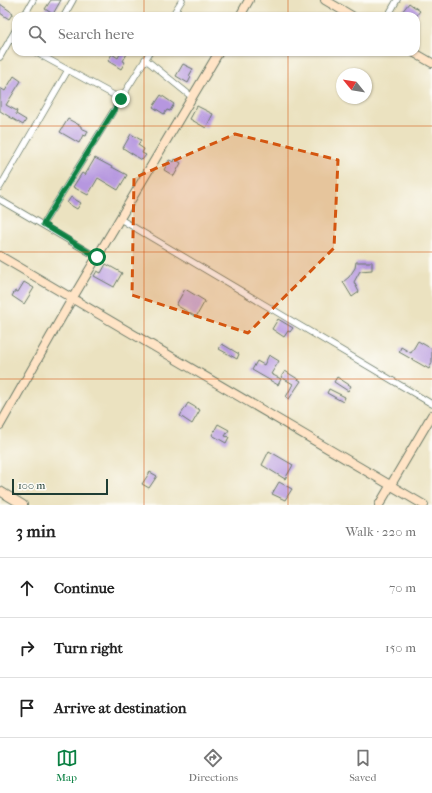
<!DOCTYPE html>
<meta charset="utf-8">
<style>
:root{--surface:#fff;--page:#f2f2f2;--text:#222;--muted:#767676;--line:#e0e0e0;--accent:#0b8043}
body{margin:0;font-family:"IM FELL French Canon",serif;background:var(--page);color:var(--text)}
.compass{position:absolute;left:336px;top:68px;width:36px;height:36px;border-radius:50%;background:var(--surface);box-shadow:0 1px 3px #0004;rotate:300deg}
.scale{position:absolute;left:12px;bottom:10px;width:96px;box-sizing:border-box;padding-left:4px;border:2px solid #1f3d34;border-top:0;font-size:11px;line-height:14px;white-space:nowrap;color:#1f3d34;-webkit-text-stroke:3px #fdfcf7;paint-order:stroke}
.stop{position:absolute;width:12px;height:12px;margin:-9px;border:3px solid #0b8043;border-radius:50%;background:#fff}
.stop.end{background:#0b8043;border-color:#fff;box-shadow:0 1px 4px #0008}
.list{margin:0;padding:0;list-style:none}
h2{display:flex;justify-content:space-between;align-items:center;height:52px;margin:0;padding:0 16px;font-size:17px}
h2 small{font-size:13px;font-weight:400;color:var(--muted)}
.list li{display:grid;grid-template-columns:26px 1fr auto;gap:12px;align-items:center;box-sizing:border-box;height:60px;padding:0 16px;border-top:1px solid var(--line)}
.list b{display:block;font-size:15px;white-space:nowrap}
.list em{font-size:13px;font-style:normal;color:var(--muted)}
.icon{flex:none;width:22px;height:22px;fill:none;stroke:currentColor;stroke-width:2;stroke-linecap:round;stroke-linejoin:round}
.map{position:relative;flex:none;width:432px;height:505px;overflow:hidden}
.search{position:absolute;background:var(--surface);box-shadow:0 1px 3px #0004;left:12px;right:12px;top:12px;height:44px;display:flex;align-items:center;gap:10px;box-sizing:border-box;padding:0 14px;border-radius:12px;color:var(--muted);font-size:15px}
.sheet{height:232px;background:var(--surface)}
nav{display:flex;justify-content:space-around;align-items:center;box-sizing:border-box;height:56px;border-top:1px solid var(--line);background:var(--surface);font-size:11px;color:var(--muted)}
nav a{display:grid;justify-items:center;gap:2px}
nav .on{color:var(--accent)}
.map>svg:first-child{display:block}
.building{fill:#b697df}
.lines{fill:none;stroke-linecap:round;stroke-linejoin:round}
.street-casing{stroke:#667765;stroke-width:7}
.secondary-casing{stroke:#667765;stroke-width:10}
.street{stroke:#fff;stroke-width:5.5}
.secondary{stroke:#ffe4c6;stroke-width:8}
.route{stroke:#0b8043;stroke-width:5}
.marked{fill:#d45610;fill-opacity:0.2;stroke:#d45610;stroke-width:3;stroke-dasharray:8 5;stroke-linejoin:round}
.grid{fill:none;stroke:#d45610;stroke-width:1;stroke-opacity:0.55}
</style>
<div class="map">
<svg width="432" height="505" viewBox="0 0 432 505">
<rect width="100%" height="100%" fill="#fdfcf7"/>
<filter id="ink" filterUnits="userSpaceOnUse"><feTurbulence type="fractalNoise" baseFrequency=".025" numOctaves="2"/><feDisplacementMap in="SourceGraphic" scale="8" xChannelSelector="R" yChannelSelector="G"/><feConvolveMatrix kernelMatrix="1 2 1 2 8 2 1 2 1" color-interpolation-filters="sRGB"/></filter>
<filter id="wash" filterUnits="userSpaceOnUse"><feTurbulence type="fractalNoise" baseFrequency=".012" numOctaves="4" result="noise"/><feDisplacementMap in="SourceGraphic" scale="16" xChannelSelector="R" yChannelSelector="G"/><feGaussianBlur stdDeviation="0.9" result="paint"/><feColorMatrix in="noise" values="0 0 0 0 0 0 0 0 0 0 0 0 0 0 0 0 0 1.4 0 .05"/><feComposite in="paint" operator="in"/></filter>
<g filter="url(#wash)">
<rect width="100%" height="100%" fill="#ebe2c0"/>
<g id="blocks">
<path class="building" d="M51 0H61L53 14 45 9Z
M409 3 420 11 416 16H404L401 13Z
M0 4 13 13 9 19 0 13Z
M121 52H128L123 61 125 62 121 69 108 61 112 54 118 58Z
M183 64 193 69 189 76 191 77 188 83 176 76Z
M14 76 21 81 6 105 17 111 16 114 26 120 23 125 0 111V88L5 91Z
M161 95 174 104 170 111 167 110 164 114 153 107Z
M197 106 213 114 206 128 190 119Z
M68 119 81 126V128L88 131 86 136 83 135 79 143 60 132Z
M131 134 141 140 138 145 144 149 142 153 146 155 142 160 123 148Z
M95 158 127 175 118 190 98 178 88 195 73 187 82 173 85 175Z
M175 159 181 163 174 176 164 170 169 160 174 162Z
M71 197 81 203 77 209 67 203Z
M356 262H372V270L360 271 354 282 359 292 352 297 343 282 349 277 355 268Z
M106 264 122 273 114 287 94 276 97 271 101 273Z
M24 282 34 288 24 304 12 296 15 291 18 292Z
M185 289 205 301 196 317 176 305Z
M278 319 293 328 290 332 288 331 284 337 272 329Z
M418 341 432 349V363L429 369 399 352 401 347 411 353Z
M222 344 239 354 237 359 219 349Z
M269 355 279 361 271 374 281 379 278 385 252 370 257 361 264 365Z
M285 371 301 381 289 399 286 397 293 384 281 377Z
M337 377 351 386 348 391 334 382Z
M329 389 345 397 343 402 327 393Z
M188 403 200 410 192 424 180 416Z
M218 424 229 430 225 436 229 437 226 443 212 435Z
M269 451 293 465 285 479 262 465Z
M150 472 157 476 149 488 142 484Z
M279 482 292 489 285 500 272 494Z"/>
</g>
</g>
<g filter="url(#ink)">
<use href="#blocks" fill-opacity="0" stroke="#667765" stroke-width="1"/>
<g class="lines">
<g class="street-casing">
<path id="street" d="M24 16 33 0
M64 16 73 0
M172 16 182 0
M388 16 397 0
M10 39 16 42
M35 52 121 99
M0 57 16 29
M145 59 192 97
M0 187 68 70
M0 200 97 257
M120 219 432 404
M43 224 150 52"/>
</g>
<g class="secondary-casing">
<path id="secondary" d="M325 0 352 16
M240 16 249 0
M413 52 432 63
M0 256 424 505
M0 425 72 299 219 52
M0 491 23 505
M379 505 432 415"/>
</g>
<use href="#street" class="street"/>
<use href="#secondary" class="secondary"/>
</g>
</g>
<g class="lines" filter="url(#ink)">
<path class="route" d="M97 257 43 224 121 99"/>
</g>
<path class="marked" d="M235 134 338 160 334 248 248 333 132 295 134 178Z"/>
<path class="grid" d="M144 0V16M288 0V16M144 52V505M288 52V505M0 126H432M0 252H432M0 379H432"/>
</svg>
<svg class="compass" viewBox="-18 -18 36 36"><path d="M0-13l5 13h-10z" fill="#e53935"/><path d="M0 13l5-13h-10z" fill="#767676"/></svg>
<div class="scale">100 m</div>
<div class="stop" style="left:97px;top:257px"></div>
<div class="stop end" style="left:121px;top:99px"></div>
<div class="search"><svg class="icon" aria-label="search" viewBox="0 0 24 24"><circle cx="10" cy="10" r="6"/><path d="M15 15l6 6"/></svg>Search here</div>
</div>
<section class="sheet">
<h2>3 min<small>Walk · 220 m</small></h2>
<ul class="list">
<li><svg class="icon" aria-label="ahead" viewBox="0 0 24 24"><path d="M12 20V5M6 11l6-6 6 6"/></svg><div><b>Continue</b></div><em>70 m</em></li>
<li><svg class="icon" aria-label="right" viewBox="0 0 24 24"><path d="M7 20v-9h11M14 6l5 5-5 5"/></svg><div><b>Turn right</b></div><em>150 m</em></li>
<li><svg class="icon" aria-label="arrive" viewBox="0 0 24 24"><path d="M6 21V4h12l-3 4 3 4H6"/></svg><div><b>Arrive at destination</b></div></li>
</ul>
</section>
<nav>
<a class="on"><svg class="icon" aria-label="map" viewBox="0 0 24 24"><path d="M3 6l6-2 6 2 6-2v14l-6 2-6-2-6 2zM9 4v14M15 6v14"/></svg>Map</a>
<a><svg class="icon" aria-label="directions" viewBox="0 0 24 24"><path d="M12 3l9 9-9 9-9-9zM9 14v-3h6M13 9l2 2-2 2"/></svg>Directions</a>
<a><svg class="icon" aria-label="saved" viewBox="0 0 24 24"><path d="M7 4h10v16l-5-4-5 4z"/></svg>Saved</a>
</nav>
